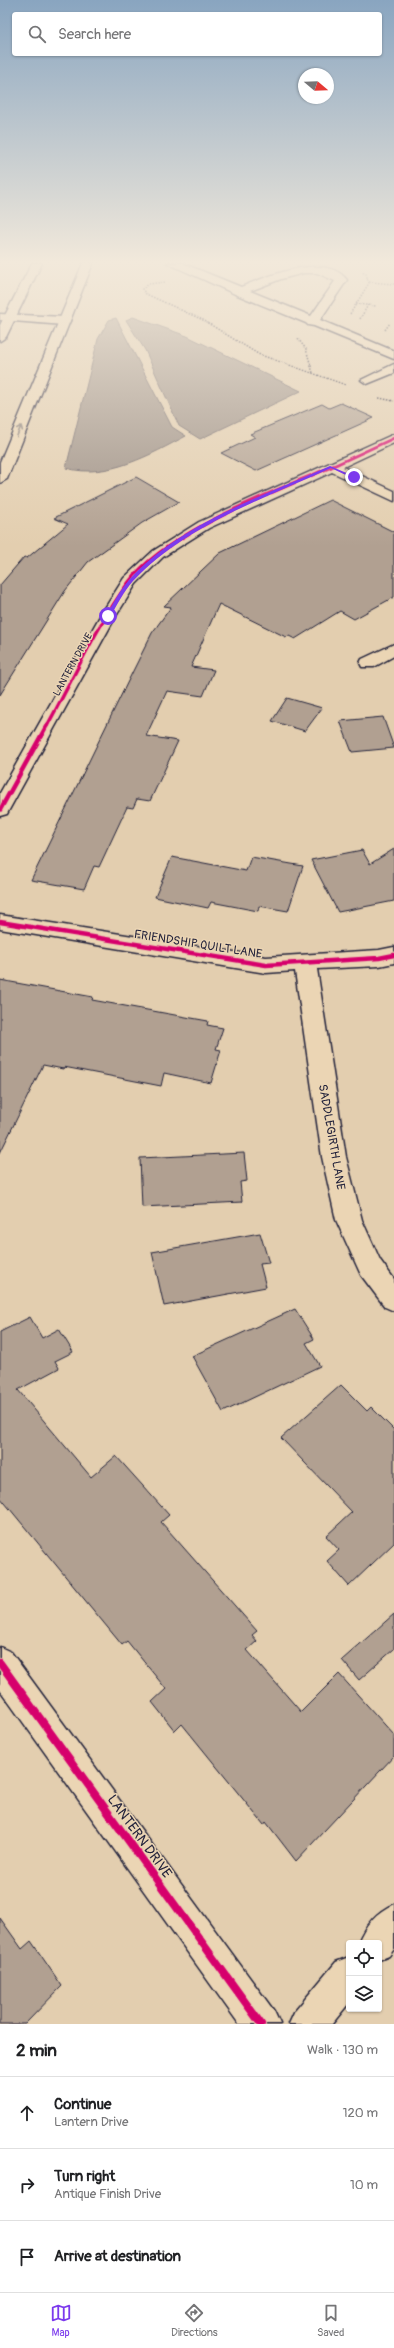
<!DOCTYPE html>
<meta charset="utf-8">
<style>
:root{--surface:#fff;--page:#f6f6f6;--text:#202124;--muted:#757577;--line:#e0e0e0;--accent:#7c3aed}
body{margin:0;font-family:Pangolin,sans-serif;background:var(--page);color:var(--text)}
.controls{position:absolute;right:12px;bottom:12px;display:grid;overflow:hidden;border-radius:4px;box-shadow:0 1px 3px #0004}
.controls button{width:36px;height:36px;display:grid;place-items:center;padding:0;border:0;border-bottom:1px solid var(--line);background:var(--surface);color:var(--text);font:20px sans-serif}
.compass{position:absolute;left:298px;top:68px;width:36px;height:36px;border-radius:50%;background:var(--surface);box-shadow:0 1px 3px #0004;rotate:109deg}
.stop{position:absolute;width:12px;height:12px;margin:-9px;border:3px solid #7c3aed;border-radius:50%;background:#fff}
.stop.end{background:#7c3aed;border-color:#fff;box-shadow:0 1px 4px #0008}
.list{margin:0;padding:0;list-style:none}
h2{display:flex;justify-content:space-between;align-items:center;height:52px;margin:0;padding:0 16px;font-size:17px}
h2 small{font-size:13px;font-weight:400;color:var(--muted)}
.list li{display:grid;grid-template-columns:26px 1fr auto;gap:12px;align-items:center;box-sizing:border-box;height:72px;padding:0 16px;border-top:1px solid var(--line)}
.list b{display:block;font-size:15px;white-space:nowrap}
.list p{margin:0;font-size:13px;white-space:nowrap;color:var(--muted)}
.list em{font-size:13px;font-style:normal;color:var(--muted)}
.icon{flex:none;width:22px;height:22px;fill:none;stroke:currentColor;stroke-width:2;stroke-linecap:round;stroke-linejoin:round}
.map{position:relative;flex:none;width:394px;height:2024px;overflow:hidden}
.search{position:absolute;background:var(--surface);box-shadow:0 1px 3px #0004;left:12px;right:12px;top:12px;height:44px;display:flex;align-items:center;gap:10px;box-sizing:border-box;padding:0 14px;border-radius:4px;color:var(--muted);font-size:15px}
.sheet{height:268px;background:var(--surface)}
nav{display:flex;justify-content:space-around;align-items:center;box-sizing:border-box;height:56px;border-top:1px solid var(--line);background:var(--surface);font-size:11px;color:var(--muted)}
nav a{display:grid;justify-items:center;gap:2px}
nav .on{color:var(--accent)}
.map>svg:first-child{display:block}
.water{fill:#9c8f85;stroke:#6b6367}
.building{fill:#b1a091;stroke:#22223b}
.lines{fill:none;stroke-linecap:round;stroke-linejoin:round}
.minor-casing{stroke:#22223b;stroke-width:3}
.major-casing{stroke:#22223b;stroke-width:3}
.path{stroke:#22223b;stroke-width:1.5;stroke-dasharray:1.5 1.5;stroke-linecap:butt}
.minor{fill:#ebd5b4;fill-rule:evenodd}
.major{fill:#ebd5b4;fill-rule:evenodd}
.cycleway-far3-casing{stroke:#ebd5b4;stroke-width:4.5}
.cycleway-far2-casing{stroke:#ebd5b4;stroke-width:5.5}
.cycleway-far1-casing{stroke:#ebd5b4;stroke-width:7}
.cycleway-casing{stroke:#ebd5b4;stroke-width:10}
.cycleway-far3{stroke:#d6006c;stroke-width:3}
.cycleway-far2{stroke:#d6006c;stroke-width:3.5}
.cycleway-far1{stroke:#d6006c;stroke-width:4.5}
.cycleway{stroke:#d6006c;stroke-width:8}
.oneway{stroke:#867c78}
.route{fill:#7c3aed}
.labels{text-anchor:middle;stroke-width:3;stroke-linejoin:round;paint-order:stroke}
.far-street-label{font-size:10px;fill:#22223b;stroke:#ebd5b4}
.street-label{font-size:12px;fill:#22223b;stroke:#ebd5b4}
.near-street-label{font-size:14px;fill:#22223b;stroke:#ebd5b4}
</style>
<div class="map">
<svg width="394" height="2024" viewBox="0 0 394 2024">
<rect width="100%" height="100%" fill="#e3ceaf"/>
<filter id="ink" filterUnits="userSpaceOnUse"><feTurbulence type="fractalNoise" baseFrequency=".025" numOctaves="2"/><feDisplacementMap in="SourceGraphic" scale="8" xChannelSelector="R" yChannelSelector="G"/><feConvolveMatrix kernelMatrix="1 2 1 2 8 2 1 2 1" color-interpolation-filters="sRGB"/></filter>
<g filter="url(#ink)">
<path class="water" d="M133 317 187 336 301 391 200 439 179 426 145 350 126 320Z
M116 318 172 427 186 436C152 454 107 480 66 468L98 339 109 320Z"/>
<path class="building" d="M341 403 374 418 256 471 221 453 255 437 250 434 322 404 329 408Z
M136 477 179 502 142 523 88 562 65 591 0 695V585L24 557 27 558 68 524 54 518Z
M330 500 394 532V597L354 619 340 611 295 639 289 636 286 637 219 604 191 667 214 670 203 696 167 691 146 736 178 741 150 801 137 799 133 808 127 807 99 867 94 866 84 889 31 880 133 671 152 633 171 607 164 606 220 553Z
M287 698 322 708 305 731 272 721Z
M383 717 394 748 352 752 340 721Z
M394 849V901L338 912 311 860 362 850 370 864Z
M172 857 246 871 251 857 303 866 288 911 259 906 258 911 211 902 208 908 155 897Z
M0 980 93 997 92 1000 208 1021 207 1025 223 1028 216 1049 221 1050 211 1083 164 1073 161 1086 64 1067 63 1069 43 1065 0 1153Z
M244 1153 247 1181 240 1182 242 1202 142 1207 140 1158Z
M260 1233 269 1263 260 1264 266 1287 164 1306 152 1252Z
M295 1309 314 1339 306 1343 320 1366 223 1412 192 1356Z
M30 1317 42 1338 59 1329 73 1352 55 1361 59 1368 18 1390 91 1477 116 1456 169 1515 161 1522 257 1631 252 1635 257 1641 247 1650 301 1712 339 1674 394 1735V1756L296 1861 266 1822 264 1825 182 1724 175 1731 152 1702 166 1689 127 1641 122 1645 0 1497V1332Z
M341 1385 367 1411 371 1407 394 1430V1543L349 1586 327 1561 339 1550 326 1536 352 1512 281 1438Z
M394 1614V1649L359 1680 342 1660Z
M0 1918 22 1949 31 1941 62 1986 25 2024H0Z"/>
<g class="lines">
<g class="minor-casing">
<path id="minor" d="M167 263H182L241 287C266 277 325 251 347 280L320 320 394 351V359L314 326 308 325 306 323 235 294ZM304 273H317L335 281 311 316 250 291 281 279Z
M0 314 64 317 70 321 64 325 0 320Z
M394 364V373L367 384 361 380Z
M394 434V443L343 467 394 491V501L332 472 209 528 163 557 136 584 116 616 9 810 7 814 0 816V793L100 616 124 578 153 551 199 522Z
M394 644V656L374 667H362L360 663 362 659Z
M0 915 266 957 379 950 394 947V963L379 966 317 969 346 1157 362 1220 380 1260 394 1279V1311L385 1307 361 1275 336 1220 322 1157 295 971 266 973 0 929Z
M0 1647 11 1652 274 2011 280 2024H239L0 1690Z
M394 1904V1949L389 1956 379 1960V1943H358C365 1925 376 1912 394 1904Z
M349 1957V2003L332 2024H289L295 2011 336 1962Z"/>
</g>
<g class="major-casing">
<path id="major" d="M32 263H42L6 337 0 341V325Z
M83 263H93L7 479 0 483V462Z"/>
</g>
<path class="path" d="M165 282 149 284 142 289 146 294 203 320 258 354 346 385
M369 282 394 284
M356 304 376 306
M350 314 369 283 366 274 362 272
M360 319 368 305
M385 330 390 323
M298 339 306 349 313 373
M379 398 394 401"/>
<use href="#minor" class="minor"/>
<use href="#major" class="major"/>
<g class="cycleway-far3-casing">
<path id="cycleway-far3" d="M331 467 394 438"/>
</g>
<g class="cycleway-far2-casing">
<path id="cycleway-far2" d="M47 726C72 681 98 623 129 582 167 531 275 492 333 466"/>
</g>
<g class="cycleway-far1-casing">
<path id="cycleway-far1" d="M0 810 47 725
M0 922 266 965 379 958 394 955"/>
</g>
<g class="cycleway-casing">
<path id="cycleway" d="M0 1663 261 2024"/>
</g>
<use href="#cycleway-far3" class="cycleway-far3"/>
<use href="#cycleway-far2" class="cycleway-far2"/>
<use href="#cycleway-far1" class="cycleway-far1"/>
<use href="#cycleway" class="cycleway"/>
</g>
<defs><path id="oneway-shaft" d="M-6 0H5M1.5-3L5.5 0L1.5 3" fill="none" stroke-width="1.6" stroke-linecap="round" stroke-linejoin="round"/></defs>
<use class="oneway" href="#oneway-shaft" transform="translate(19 431) rotate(-68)"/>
</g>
<linearGradient id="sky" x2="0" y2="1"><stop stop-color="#89a5c0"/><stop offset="0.48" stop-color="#f2e9db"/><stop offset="1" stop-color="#f2e9db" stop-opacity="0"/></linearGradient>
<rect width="394" height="546" fill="url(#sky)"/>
<path class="route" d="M330 466 356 477 352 478 331 468C263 499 186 525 133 581 124 591 117 605 110 617L106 616C113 604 120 590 129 580 179 524 263 496 330 466Z"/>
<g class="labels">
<g class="far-street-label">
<text transform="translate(72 664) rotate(-61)" y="4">LANTERN DRIVE</text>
</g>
<g class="street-label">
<text transform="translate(198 944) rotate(9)" y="4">FRIENDSHIP QUILT LANE</text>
<text transform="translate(332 1137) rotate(80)" y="4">SADDLEGIRTH LANE</text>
</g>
<g class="near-street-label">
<text transform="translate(140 1836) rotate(54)" y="5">LANTERN DRIVE</text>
</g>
</g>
</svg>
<div class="controls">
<button><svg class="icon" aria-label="locate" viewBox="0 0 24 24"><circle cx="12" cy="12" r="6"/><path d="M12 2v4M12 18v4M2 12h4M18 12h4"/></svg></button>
<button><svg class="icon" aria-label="layers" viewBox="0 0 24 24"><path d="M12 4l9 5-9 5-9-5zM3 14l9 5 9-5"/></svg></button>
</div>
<svg class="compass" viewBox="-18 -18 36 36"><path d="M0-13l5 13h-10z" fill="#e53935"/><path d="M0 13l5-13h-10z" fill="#757577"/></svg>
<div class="stop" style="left:108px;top:616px"></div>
<div class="stop end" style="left:354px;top:477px"></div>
<div class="search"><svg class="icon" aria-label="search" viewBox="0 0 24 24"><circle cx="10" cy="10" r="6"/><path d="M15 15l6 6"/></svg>Search here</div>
</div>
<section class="sheet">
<h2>2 min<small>Walk · 130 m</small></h2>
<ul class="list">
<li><svg class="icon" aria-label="ahead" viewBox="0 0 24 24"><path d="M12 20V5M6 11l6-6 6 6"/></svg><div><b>Continue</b><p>Lantern Drive</p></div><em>120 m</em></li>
<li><svg class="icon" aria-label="right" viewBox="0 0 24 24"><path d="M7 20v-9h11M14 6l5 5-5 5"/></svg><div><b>Turn right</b><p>Antique Finish Drive</p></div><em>10 m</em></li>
<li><svg class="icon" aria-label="arrive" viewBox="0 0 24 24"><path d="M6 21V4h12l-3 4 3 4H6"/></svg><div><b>Arrive at destination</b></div></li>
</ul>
</section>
<nav>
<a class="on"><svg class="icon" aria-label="map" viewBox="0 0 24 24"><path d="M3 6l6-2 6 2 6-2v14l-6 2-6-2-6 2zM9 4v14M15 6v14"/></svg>Map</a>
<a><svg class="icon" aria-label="directions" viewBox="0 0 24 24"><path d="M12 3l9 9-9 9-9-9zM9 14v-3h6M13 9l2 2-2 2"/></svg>Directions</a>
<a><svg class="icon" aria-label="saved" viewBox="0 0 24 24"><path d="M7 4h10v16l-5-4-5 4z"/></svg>Saved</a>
</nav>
